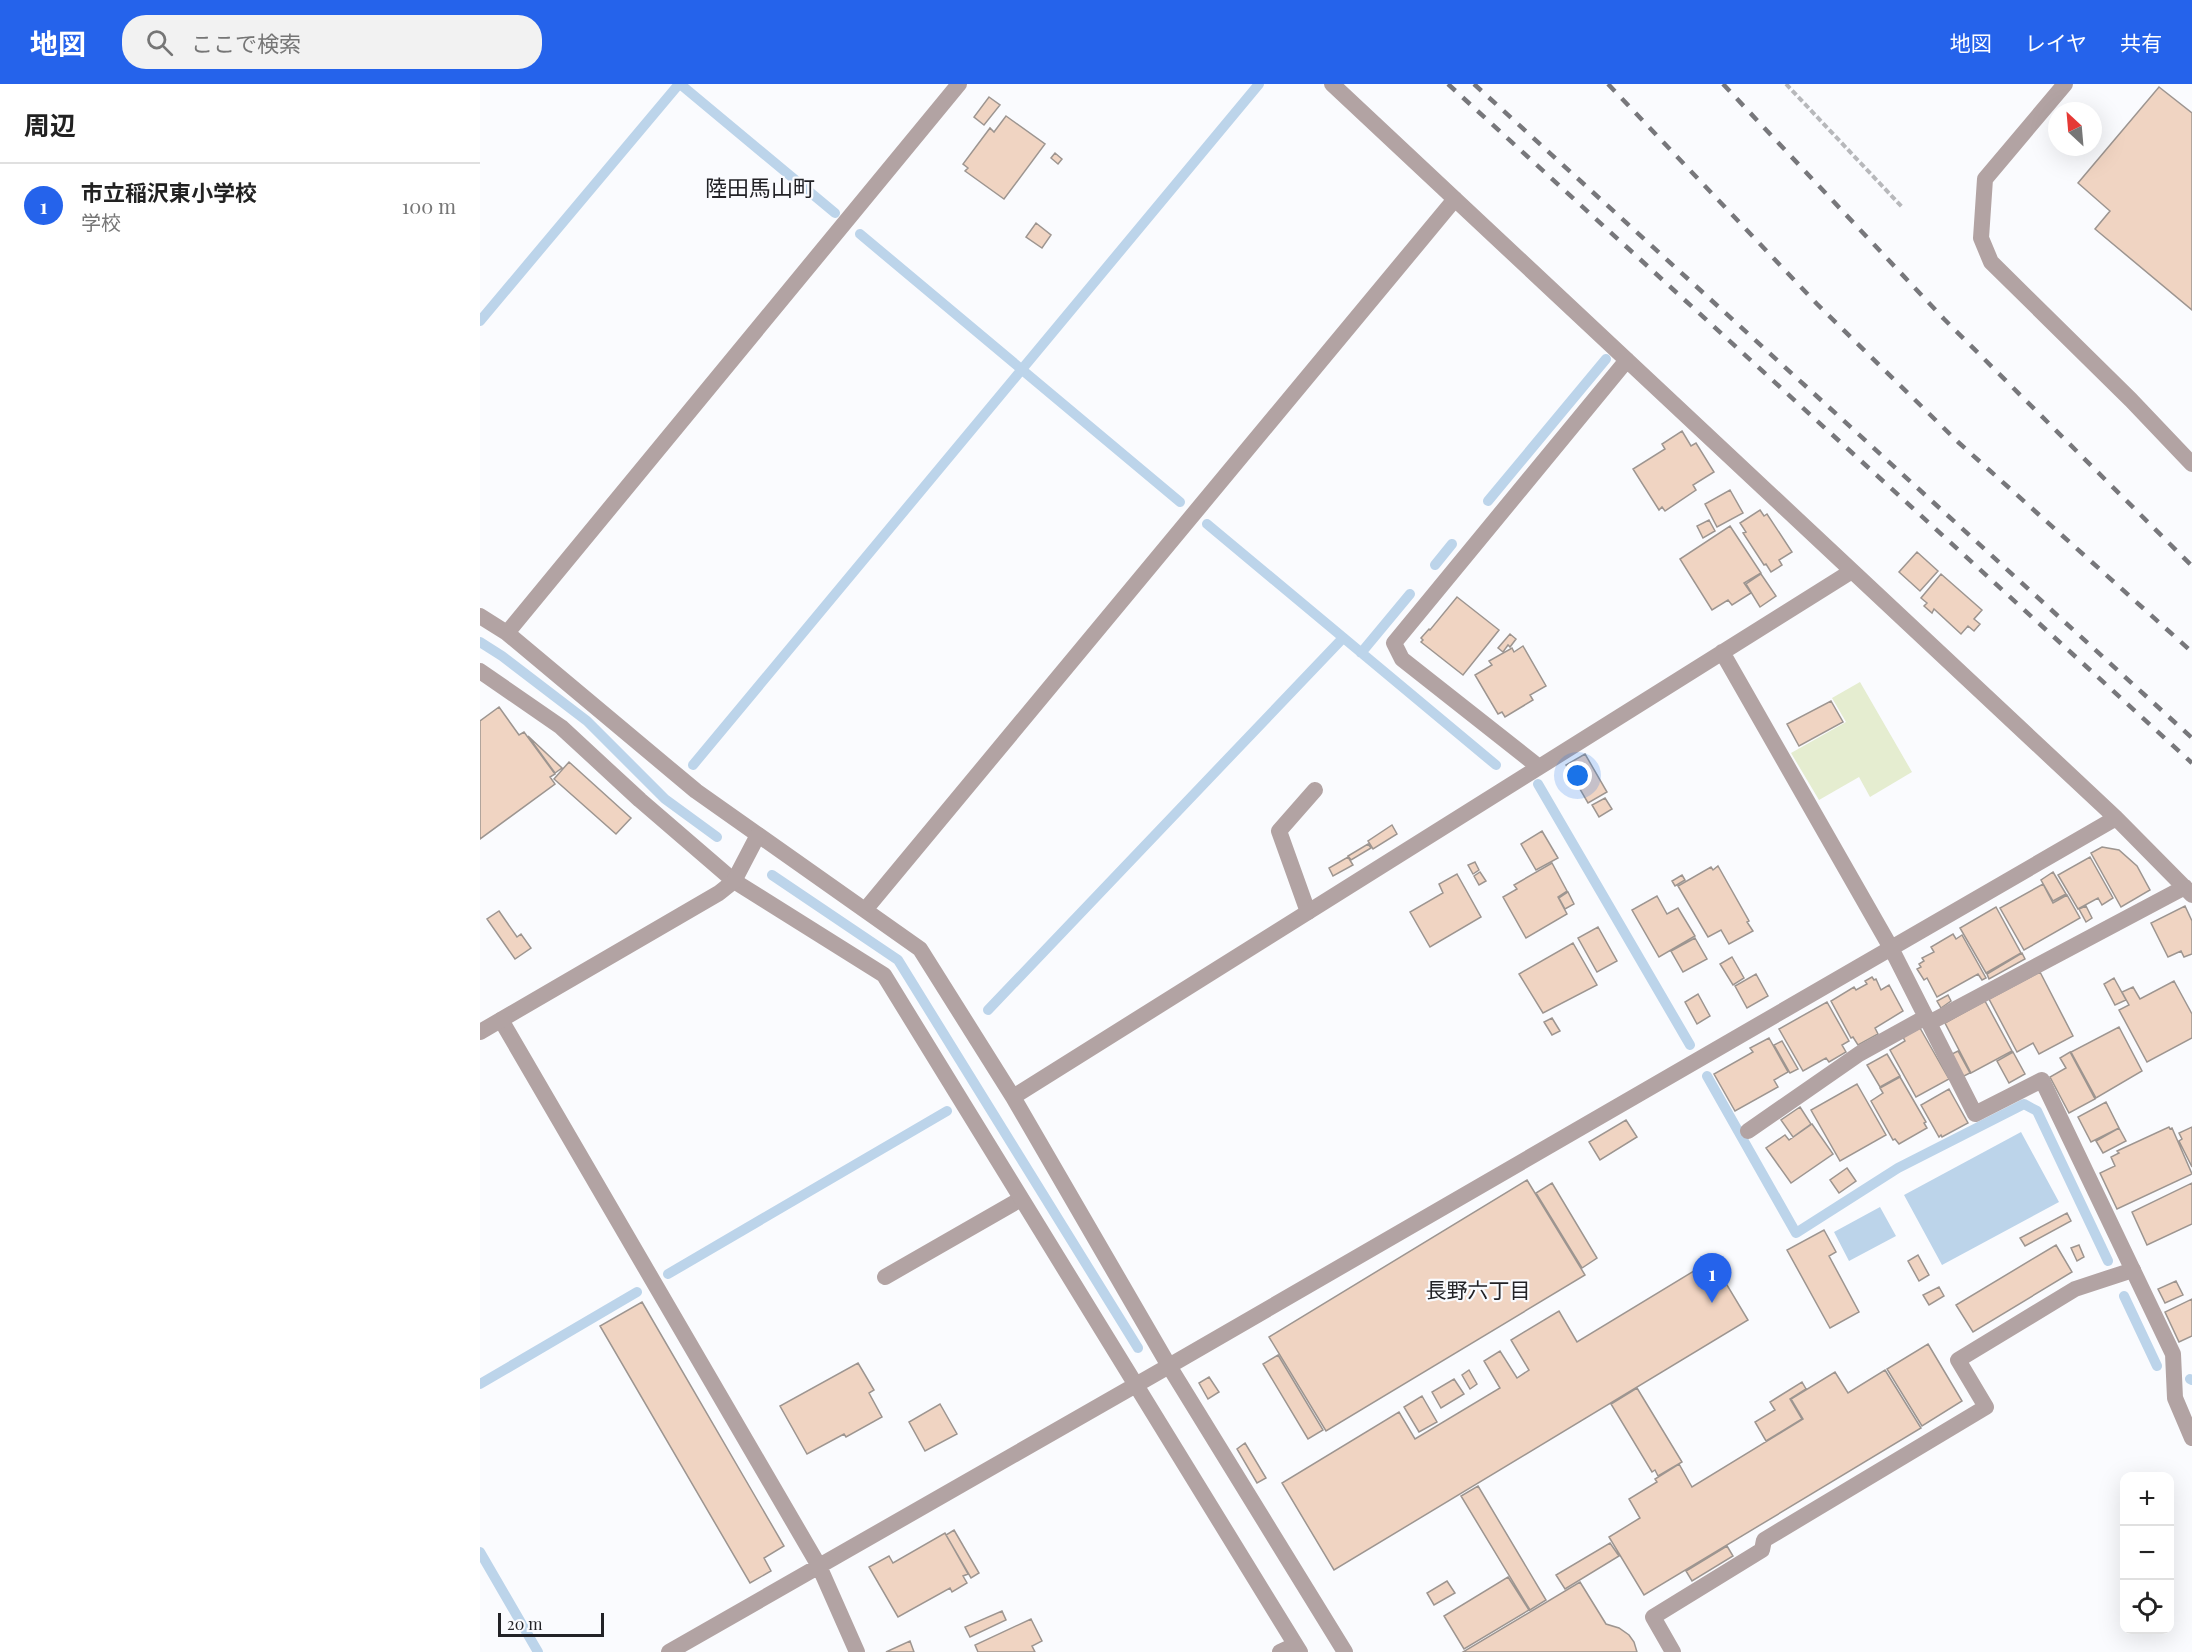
<!DOCTYPE html>
<html lang="ja">
<meta charset="utf-8">
<style>
:root{--surface:#fff;--page:#f2f2f2;--text:#222;--muted:#767676;--line:#e0e0e0;--accent:#2563eb}
body{margin:0;font-family:"Playfair Display","Noto Sans JP",serif;background:var(--page);color:var(--text)}
.controls{position:absolute;right:18px;bottom:18px;display:grid;overflow:hidden;border-radius:12px;box-shadow:0 6px 24px #0002}
.controls button{width:54px;height:54px;display:grid;place-items:center;padding:0;border:0;border-bottom:2px solid var(--line);background:var(--surface);color:var(--text);font:30px sans-serif}
.compass{position:absolute;left:1568px;top:18px;width:54px;height:54px;border-radius:50%;background:var(--surface);box-shadow:0 6px 24px #0002;rotate:334deg}
.scale{position:absolute;left:18px;bottom:15px;width:106px;box-sizing:border-box;padding-left:6px;border:3px solid #222226;border-top:0;font-size:16px;line-height:21px;white-space:nowrap;color:#222226;-webkit-text-stroke:4px #fafbfe;paint-order:stroke}
.you{position:absolute;left:1098px;top:692px;width:21px;height:21px;margin:-15px;border:4px solid #fff;border-radius:50%;background:#1a73e8;box-shadow:0 0 0 9px #1a73e833}
.badge{display:grid;place-items:center;width:39px;height:39px;border-radius:50%;background:var(--accent);color:#fff;font-size:20px;font-weight:700}
.pin{position:absolute;translate:-50% -50px;filter:drop-shadow(0 2px 3px #0008)}
.pin::after{content:'';position:absolute;top:32px;width:21px;height:18px;background:inherit;clip-path:polygon(0 0,100% 0,50% 100%)}
.list{margin:0;padding:0;list-style:none}
h2{display:flex;justify-content:space-between;align-items:center;height:78px;margin:0;padding:0 24px;font-size:26px}
h2 small{font-size:20px;font-weight:400;color:var(--muted)}
.list li{display:grid;grid-template-columns:39px 1fr auto;gap:18px;align-items:center;box-sizing:border-box;height:84px;padding:0 24px;border-top:2px solid var(--line)}
.list b{display:block;font-size:22px;white-space:nowrap}
.list p{margin:0;font-size:20px;white-space:nowrap;color:var(--muted)}
.list em{font-size:20px;font-style:normal;color:var(--muted)}
.icon{flex:none;width:33px;height:33px;fill:none;stroke:currentColor;stroke-width:2;stroke-linecap:round;stroke-linejoin:round}
.map{position:relative;flex:none;width:1712px;height:1568px;overflow:hidden}
header{display:flex;align-items:center;gap:36px;box-sizing:border-box;height:84px;padding:0 30px;background:var(--accent);color:#fff}
header strong{font-size:28px}
nav{display:flex;gap:33px;margin-inline-start:auto;font-size:21px}
.search{width:420px;height:54px;background:var(--page);display:flex;align-items:center;gap:15px;box-sizing:border-box;padding:0 21px;border-radius:24px;color:var(--muted);font-size:22px}
main{display:flex}
aside{flex:1;background:var(--surface)}
.map>svg:first-child{display:block}
.green{fill:#e5edd0}
.water{fill:#bcd4ea}
.lines{fill:none;stroke-linecap:round;stroke-linejoin:round}
.stream{stroke:#bcd4ea;stroke-width:10}
.building{fill:#f0d4c2;stroke:#9d9590;stroke-width:1.5}
.path{stroke:#b7b8bb;stroke-width:4;stroke-dasharray:6 3;stroke-linecap:butt}
.service{stroke:#b2a3a3;stroke-width:16}
.minor{stroke:#b2a3a3;stroke-width:16}
.tertiary{stroke:#b2a3a3;stroke-width:16}
.rail{stroke:#77777b;stroke-width:4.5;stroke-dasharray:10 10;stroke-linecap:butt}
.labels{text-anchor:middle;stroke-width:4.5;stroke-linejoin:round;paint-order:stroke}
.neighbourhood-label{font-size:21px;fill:#222226;stroke:#fafbfe}
.quarter-label{font-size:22px;fill:#222226;stroke:#fafbfe}
</style>
<header>
<strong>地図</strong>
<div class="search"><svg class="icon" aria-label="search" viewBox="0 0 24 24"><circle cx="10" cy="10" r="6"/><path d="M15 15l6 6"/></svg>ここで検索</div>
<nav><a>地図</a><a>レイヤ</a><a>共有</a></nav>
</header>
<main>
<aside>
<h2>周辺<small></small></h2>
<ul class="list">
<li><span class="badge">1</span><div><b>市立稲沢東小学校</b><p>学校</p></div><em>100 m</em></li>
</ul>
</aside>
<div class="map">
<svg width="1712" height="1568" viewBox="0 0 1712 1568">
<rect width="100%" height="100%" fill="#fafbfe"/>
<path class="green" d="M1380 598 1432 688 1390 713 1379 693 1339 716 1311 669 1366 638 1352 614Z"/>
<path class="water" d="M1541 1048 1579 1118 1462 1181 1424 1111Z
M1400 1123 1416 1152 1369 1177 1354 1148Z"/>
<g class="lines">
<path class="stream" d="M200 0 355 129
M380 150 700 418
M0 237 199 0
M1008 417 1126 275
M727 440 1016 681
M955 481 972 460
M0 558 22 572 107 637 185 715 237 753
M881 569 930 510
M213 681 779 0
M1058 700 1210 961
M292 791 418 876 658 1264
M508 926 863 554
M1227 992 1316 1149 1418 1084 1544 1020 1557 1027 1628 1177
M188 1190 467 1027
M1644 1212 1677 1282
M1710 1295 1712 1296
M0 1300 157 1208
M0 1468 58 1568"/>
</g>
<path class="building" d="M1679 3 1712 29V226L1615 145 1630 127 1598 99Z
M509 13 520 21 504 41 494 33Z
M526 32 565 60 524 115 485 87 488 84 483 80 510 44 514 48Z
M575 69 582 75 578 80 571 74Z
M556 139 571 151 562 164 546 153Z
M1202 347 1211 362 1216 359 1234 388 1213 401 1216 406 1185 427 1182 423 1179 426 1153 385 1185 365 1182 360Z
M1250 406 1263 429 1237 443 1225 420Z
M1280 426 1284 432 1287 430 1312 468 1299 476 1302 481 1291 488 1286 480 1284 481 1263 449 1266 448 1260 439Z
M1229 436 1235 447 1223 454 1217 442Z
M1250 442 1281 489 1264 499 1271 509 1252 521 1248 516 1232 526 1200 475Z
M1437 468 1458 487 1440 507 1419 488Z
M1281 490 1296 512 1280 523 1266 500Z
M1461 490 1502 526 1494 535 1500 540 1494 547 1488 542 1481 550 1454 525 1452 529 1444 522 1447 519 1441 514Z
M977 513 1019 546 983 591 941 558 943 556 941 554 949 545 950 546Z
M1030 550 1036 555 1030 563 1028 561 1023 568 1018 564Z
M1043 562 1066 602 1050 611 1053 616 1025 633 1022 628 1018 630 995 591 1012 581 1009 577 1032 564 1034 568Z
M1351 617 1363 638 1319 662 1307 640Z
M19 623 39 651 44 648 75 690 70 693 75 700 0 755V637Z
M48 652 82 684 75 689Z
M1105 670 1127 708 1108 719 1086 681Z
M89 678 151 734 136 750 74 695Z
M1125 714 1132 725 1119 733 1112 721Z
M912 741 917 750 893 765 888 757Z
M1062 747 1078 774 1056 786 1041 760Z
M888 760 891 764 871 776 868 772Z
M1622 763 1639 766 1657 782 1670 806 1641 823 1611 769Z
M868 773 873 781 853 792 849 784Z
M1610 773 1633 814 1622 821 1618 814 1598 825 1578 791Z
M995 778 999 786 993 790 988 781Z
M1072 779 1087 807 1078 813 1087 830 1046 854 1023 813 1037 805 1034 801Z
M1238 782 1269 837 1267 838 1273 847 1249 860 1241 846 1228 853 1198 802 1231 783 1233 786Z
M1000 788 1006 797 999 801 994 792Z
M1573 788 1586 810 1573 817 1561 796Z
M977 790 1001 833 950 863 930 828 963 809 959 800Z
M1202 791 1205 796 1195 802 1192 797Z
M1563 800 1573 819 1587 811 1600 834 1544 866 1520 824Z
M1088 808 1094 820 1085 825 1079 814Z
M1177 812 1187 830 1198 824 1215 852 1179 873 1152 826Z
M1606 822 1612 834 1606 838 1599 825Z
M1705 822 1712 837V870L1704 873 1701 867 1688 873 1671 839Z
M1516 823 1541 869 1506 889 1480 844Z
M19 827 37 853 41 850 51 864 35 875 7 835Z
M1118 843 1137 877 1117 888 1098 854Z
M1473 850 1476 855 1482 851 1506 894 1502 896 1498 890 1457 913 1447 894 1444 896 1437 885 1441 883 1439 880 1444 877 1442 874 1454 868 1451 863Z
M1215 854 1227 875 1203 888 1191 867Z
M1093 859 1117 901 1063 929 1039 890Z
M1542 869 1545 875 1509 895 1507 890Z
M1252 873 1264 894 1253 901 1240 880Z
M1560 888 1593 952 1559 970 1553 959 1537 968 1509 915Z
M1276 890 1288 912 1267 924 1255 902Z
M1392 893 1394 896 1396 895 1401 906 1409 901 1423 927 1395 944 1398 950 1378 961 1373 953 1371 954 1351 917 1374 903 1376 906 1387 900 1385 897Z
M1634 894 1646 916 1635 921 1624 900Z
M1694 897 1712 930V954L1667 978 1639 926 1649 921 1642 908 1653 903 1660 915Z
M1218 910 1230 932 1217 940 1205 918Z
M1468 911 1471 917 1461 924 1457 917Z
M1505 917 1532 967 1491 989 1465 939Z
M1347 918 1369 957 1362 961 1366 968 1349 978 1346 974 1323 987 1299 945Z
M1072 934 1080 947 1072 951 1064 938Z
M1639 943 1662 987 1616 1014 1591 968Z
M1440 944 1469 995 1436 1013 1410 966 1425 957 1423 953Z
M1289 954 1308 988 1294 996 1298 1003 1255 1027 1234 990 1273 968 1270 964Z
M1302 957 1318 985 1310 989 1294 961Z
M1478 967 1490 989 1482 993 1470 971Z
M1533 968 1545 990 1529 999 1517 977Z
M1590 968 1615 1015 1589 1029 1570 993 1586 984 1580 974Z
M1407 970 1420 992 1400 1003 1387 981Z
M1420 993 1446 1038 1444 1039 1447 1044 1419 1060 1415 1055 1413 1056 1391 1017 1403 1009 1400 1004Z
M1377 1000 1406 1051 1360 1077 1331 1026Z
M1469 1005 1488 1039 1462 1053 1461 1051 1459 1053 1441 1021Z
M1626 1018 1639 1044 1611 1058 1598 1033Z
M1320 1023 1331 1040 1313 1053 1301 1036Z
M1146 1036 1157 1053 1120 1076 1109 1058Z
M1332 1040 1353 1070 1311 1099 1286 1064 1305 1051 1309 1056Z
M1689 1043 1690 1045 1692 1044 1712 1090 1637 1125 1620 1089 1635 1082 1631 1073 1639 1069 1637 1067Z
M1712 1043V1083L1699 1057 1702 1055 1699 1049Z
M1639 1044 1646 1057 1623 1069 1616 1057Z
M1367 1084 1376 1097 1359 1109 1350 1096Z
M1047 1096 1105 1191 846 1347 789 1253Z
M1072 1099 1117 1174 1102 1184 1056 1109Z
M1712 1099V1140L1667 1161 1652 1128Z
M1587 1129 1591 1137 1545 1162 1540 1154Z
M1344 1146 1356 1168 1349 1172 1379 1228 1350 1244 1307 1166Z
M1576 1161 1592 1188 1493 1248 1476 1221Z
M1599 1161 1604 1173 1597 1177 1591 1164Z
M1438 1171 1449 1191 1439 1197 1428 1177Z
M1232 1176 1268 1236 854 1486 802 1399 919 1328 935 1355 1020 1304 1004 1277 1020 1267 1037 1294 1049 1286 1031 1256 1079 1227 1097 1258Z
M1696 1197 1703 1211 1685 1219 1678 1205Z
M1459 1203 1464 1212 1449 1221 1443 1211Z
M1712 1215V1252L1699 1258 1685 1228Z
M162 1218 304 1462 284 1474 291 1487 270 1499 120 1242Z
M1448 1260 1482 1317 1442 1342 1407 1285Z
M798 1271 843 1346 828 1355 783 1280Z
M378 1279 394 1306 389 1309 402 1333 366 1353 364 1350 327 1370 300 1322Z
M989 1286 997 1300 990 1305 982 1291Z
M1405 1286 1441 1344 1164 1511 1129 1453 1160 1434 1149 1415 1177 1398 1175 1395 1199 1380 1212 1403 1323 1335 1311 1315 1355 1288 1368 1309Z
M729 1293 739 1308 728 1315 719 1299Z
M974 1295 984 1310 961 1324 952 1308Z
M1322 1298 1326 1305 1310 1315 1322 1335 1286 1357 1275 1338 1295 1326 1290 1318Z
M1157 1304 1202 1378 1178 1392 1175 1386 1172 1388 1131 1320Z
M942 1312 957 1338 939 1348 924 1323Z
M460 1320 477 1350 445 1367 429 1338Z
M765 1359 786 1394 777 1399 757 1365Z
M998 1402 1066 1516 1050 1526 981 1412Z
M474 1446 499 1489 491 1494 466 1451Z
M465 1449 488 1490 483 1492 487 1499 472 1508 470 1504 418 1533 389 1483 409 1472 413 1479Z
M1130 1459 1139 1472 1085 1505 1076 1491Z
M1247 1462 1253 1472 1212 1497 1206 1487Z
M1028 1493 1049 1526 984 1565 964 1532Z
M967 1497 975 1509 954 1521 947 1509Z
M1100 1498 1126 1540 1139 1544 1149 1551 1154 1558 1157 1568H983Z
M522 1527 526 1536 490 1553 485 1543Z
M551 1535 562 1557 552 1562 555 1568H498L495 1561Z
M430 1557 434 1568H406Z"/>
<g class="lines">
<path class="path" d="M1306 0 1423 124"/>
<path class="service" d="M828 828 799 747 835 706
M405 1193 541 1115
M1193 1568 1173 1533 1282 1466 1284 1456 1506 1323 1478 1276 1595 1205 1653 1186"/>
<path class="minor" d="M852 0 1636 734 1712 811
M0 532 27 549 216 707 440 865 533 1013 689 1282 865 1568
M27 549 479 0
M1242 568 1411 864 1495 1030 1562 996 1693 1270 1695 1314 1712 1354
M0 587 81 643 160 716 254 797 404 891 820 1568
M1059 683 922 575 914 559 1147 276
M385 826 975 115
M21 936 339 1482 377 1568
M1449 939 1705 803
M533 1013 1372 487
M1268 1047 1379 970 1446 933
M189 1568 689 1282 1636 734
M800 1568 815 1561"/>
<path class="tertiary" d="M1585 0 1505 95 1501 154 1511 178 1651 316 1712 380
M0 948 239 809 254 797 278 751"/>
<path class="rail" d="M968 0 1712 679
M994 0 1712 654
M1128 0 1337 220 1478 358 1712 568
M1243 0 1464 235 1712 482"/>
</g>
<g class="labels">
<g class="neighbourhood-label">
<text x="998" y="1214">長野六丁目</text>
</g>
<g class="quarter-label">
<text x="280" y="112">陸田馬山町</text>
</g>
</g>
</svg>
<div class="controls">
<button>+</button>
<button>−</button>
<button><svg class="icon" aria-label="locate" viewBox="0 0 24 24"><circle cx="12" cy="12" r="6"/><path d="M12 2v4M12 18v4M2 12h4M18 12h4"/></svg></button>
</div>
<svg class="compass" viewBox="-18 -18 36 36"><path d="M0-13l5 13h-10z" fill="#e53935"/><path d="M0 13l5-13h-10z" fill="#767676"/></svg>
<div class="scale">20 m</div>
<div class="you"></div>
<div class="pin badge" style="left:1232px;top:1219px">1</div>
</div>
</main>
